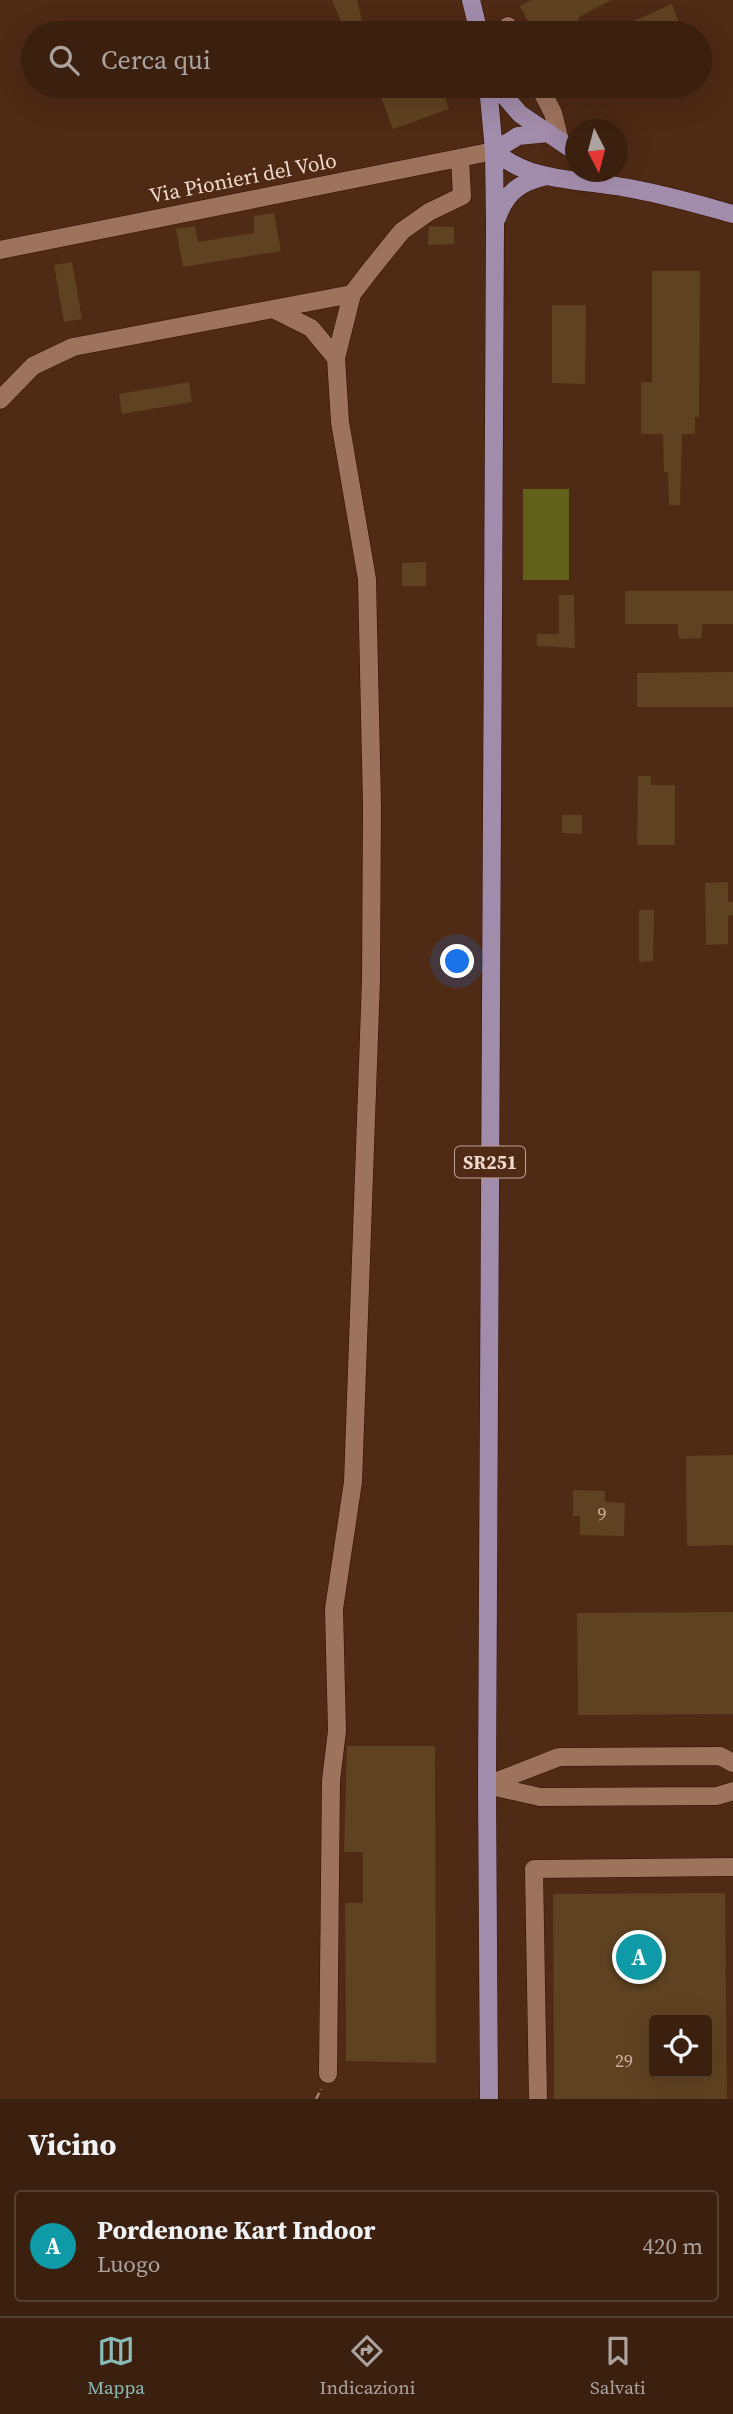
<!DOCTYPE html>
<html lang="it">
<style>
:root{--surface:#3b2010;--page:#462d1e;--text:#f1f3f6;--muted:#aca39f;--line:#543e30;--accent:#8bbbb9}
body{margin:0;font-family:"Source Serif 4",serif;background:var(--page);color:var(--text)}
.controls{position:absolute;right:21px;bottom:21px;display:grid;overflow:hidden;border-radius:7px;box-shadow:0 7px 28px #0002}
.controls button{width:63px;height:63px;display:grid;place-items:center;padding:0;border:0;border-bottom:2px solid var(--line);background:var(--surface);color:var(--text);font:35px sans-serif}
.compass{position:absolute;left:565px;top:119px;width:63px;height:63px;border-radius:50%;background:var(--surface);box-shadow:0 7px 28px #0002;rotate:174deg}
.you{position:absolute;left:458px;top:962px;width:24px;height:24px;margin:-18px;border:5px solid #fff;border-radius:50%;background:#1a73e8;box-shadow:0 0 0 10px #1a73e833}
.badge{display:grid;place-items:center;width:46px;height:46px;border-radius:50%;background:var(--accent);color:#fff;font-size:23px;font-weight:700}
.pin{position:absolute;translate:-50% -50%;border:4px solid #fff;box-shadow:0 2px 7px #0006}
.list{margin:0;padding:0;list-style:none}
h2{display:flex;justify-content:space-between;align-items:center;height:91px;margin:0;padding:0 28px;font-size:30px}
h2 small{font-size:23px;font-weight:400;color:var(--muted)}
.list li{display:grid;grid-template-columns:46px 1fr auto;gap:21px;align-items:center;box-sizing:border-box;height:112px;margin:0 14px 14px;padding:0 14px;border:2px solid var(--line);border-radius:7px}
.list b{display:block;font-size:26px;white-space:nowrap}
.list p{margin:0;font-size:23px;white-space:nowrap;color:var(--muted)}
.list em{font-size:23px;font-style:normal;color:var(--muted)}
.icon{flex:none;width:38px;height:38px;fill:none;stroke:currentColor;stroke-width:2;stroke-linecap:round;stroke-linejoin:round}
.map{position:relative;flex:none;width:733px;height:2099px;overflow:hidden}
.search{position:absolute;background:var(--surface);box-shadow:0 7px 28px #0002;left:21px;right:21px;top:21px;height:77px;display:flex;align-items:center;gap:18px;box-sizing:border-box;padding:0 24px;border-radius:38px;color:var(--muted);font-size:26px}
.sheet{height:217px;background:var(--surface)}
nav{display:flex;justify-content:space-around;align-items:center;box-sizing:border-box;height:98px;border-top:2px solid var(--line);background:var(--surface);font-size:19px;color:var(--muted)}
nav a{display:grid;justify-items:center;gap:4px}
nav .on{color:var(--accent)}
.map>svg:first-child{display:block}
.green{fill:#62611a}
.building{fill:#5f4221;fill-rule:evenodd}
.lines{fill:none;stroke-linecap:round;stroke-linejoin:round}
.minor-casing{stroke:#310;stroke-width:19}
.major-casing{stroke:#310;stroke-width:19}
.path{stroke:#a18372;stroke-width:2.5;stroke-dasharray:7 3.5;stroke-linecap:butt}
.minor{stroke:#9e735d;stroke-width:18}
.major{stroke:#a28cab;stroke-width:18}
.labels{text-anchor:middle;stroke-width:5;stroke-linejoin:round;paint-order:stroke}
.number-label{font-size:18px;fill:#ccb3a1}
.shield{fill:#4f2a15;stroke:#c0a495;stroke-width:2}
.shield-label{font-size:19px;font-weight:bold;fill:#f1d9cc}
.street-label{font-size:21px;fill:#f1d9cc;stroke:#4f2a15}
</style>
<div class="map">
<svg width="733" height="2099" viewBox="0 0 733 2099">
<rect width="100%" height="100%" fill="#4f2a15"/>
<path class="green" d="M523 489H569V580H523Z"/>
<path class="building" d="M332 0H357L362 21 343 26Z
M532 0H611L579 17 578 23 558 33H534L520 6Z
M672 4 679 23 656 33H633L629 23Z
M377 86H441L449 109 393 129Z
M274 213 281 251 183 267 176 229 195 226 198 242 254 233V216Z
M429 226 454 227V244L428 245Z
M72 262 82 319 64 322 54 265Z
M652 271H700L699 417H695V434H682L680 505H669L668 472H664L663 434H641V382H652Z
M552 305H586L585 384 552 383Z
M189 382 192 402 122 414 119 394Z
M426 562V586H402V563Z
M625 591H733V624H703L701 638 681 639 678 636V624H625Z
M559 595H574L575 648 537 646V634H559Z
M733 672V707H637V673Z
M638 776H651V785H675V845H637Z
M562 815H582V834L562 833Z
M728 882V902H733V915L728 916V944L706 945 705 883Z
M639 910H654L653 961 639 962Z
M733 1455V1545L687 1546 686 1456Z
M573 1490 605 1491V1502L625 1503 624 1536 580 1535V1516H573Z
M733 1612V1714L578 1715 577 1613Z
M347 1746H435L436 2063 346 2061 345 1903H363V1852H344Z
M725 1893 727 2099H554L553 1894ZM654 2020H707V2073H654Z"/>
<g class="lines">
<g class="minor-casing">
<path id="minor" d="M508 26 511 33
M539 86 553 113 560 141
M0 250 494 151
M275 310 311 328 336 358
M0 400 33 366 73 347 352 294
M733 1763 720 1756 559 1757 487 1785 540 1797 717 1796 733 1791
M328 2074 331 1780 337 1731 334 1609 353 1482 371 980 372 805 367 579 340 422 336 358 352 294 372 268 402 231 429 212 462 196 460 158
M538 2099 534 1869 733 1867"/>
</g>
<g class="major-casing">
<path id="major" d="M471 0 479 33
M488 86 494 151 495 225 487 1785 489 2099
M496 86 520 114 576 152
M494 151C530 182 578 179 622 187 660 193 697 204 733 214
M494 151 518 136 549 133
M497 218C506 192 520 182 547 176"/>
</g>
<path class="path" d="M316 2099 321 2089"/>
<use href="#minor" class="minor"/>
<use href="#major" class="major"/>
</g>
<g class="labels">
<g class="number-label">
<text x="602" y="1520">9</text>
<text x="624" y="2067">29</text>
</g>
<rect class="shield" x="455" y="1146.5" width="70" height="31" rx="5"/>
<g class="shield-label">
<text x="490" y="1169">SR251</text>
</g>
<g class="street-label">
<text transform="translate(243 178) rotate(-11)" y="7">Via Pionieri del Volo</text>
</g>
</g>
</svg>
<div class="controls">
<button><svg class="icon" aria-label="locate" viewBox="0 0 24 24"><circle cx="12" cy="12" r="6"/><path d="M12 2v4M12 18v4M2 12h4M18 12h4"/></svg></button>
</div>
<svg class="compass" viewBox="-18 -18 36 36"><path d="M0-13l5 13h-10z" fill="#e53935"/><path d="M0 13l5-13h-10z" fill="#aca39f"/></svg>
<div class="you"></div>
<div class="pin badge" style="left:639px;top:1957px;background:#0f9aa8">A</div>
<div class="search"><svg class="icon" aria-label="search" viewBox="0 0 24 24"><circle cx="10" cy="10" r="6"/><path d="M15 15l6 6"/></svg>Cerca qui</div>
</div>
<section class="sheet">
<h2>Vicino<small></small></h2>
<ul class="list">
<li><span class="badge" style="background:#0f9aa8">A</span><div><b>Pordenone Kart Indoor</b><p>Luogo</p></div><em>420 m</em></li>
</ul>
</section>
<nav>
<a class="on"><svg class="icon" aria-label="map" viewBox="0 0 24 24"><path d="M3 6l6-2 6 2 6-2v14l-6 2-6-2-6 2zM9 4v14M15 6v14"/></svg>Mappa</a>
<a><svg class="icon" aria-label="directions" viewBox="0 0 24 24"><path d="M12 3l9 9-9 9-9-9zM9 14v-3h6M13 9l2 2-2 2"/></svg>Indicazioni</a>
<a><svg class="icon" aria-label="saved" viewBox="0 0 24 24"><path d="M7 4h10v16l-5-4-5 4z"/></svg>Salvati</a>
</nav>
